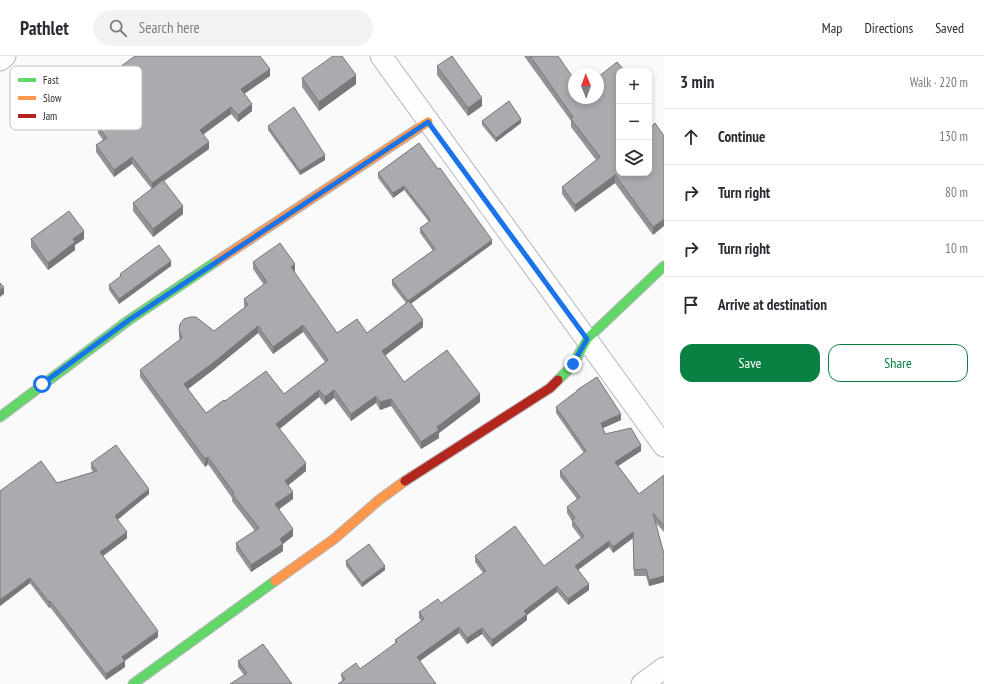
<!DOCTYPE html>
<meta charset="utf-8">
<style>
:root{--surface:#fff;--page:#f2f2f3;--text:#2b2b33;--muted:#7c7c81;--line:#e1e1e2;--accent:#0b8043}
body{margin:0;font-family:"PT Sans Narrow",sans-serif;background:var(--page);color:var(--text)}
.controls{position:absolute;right:12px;top:12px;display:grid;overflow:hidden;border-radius:8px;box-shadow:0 2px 6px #0003}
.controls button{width:36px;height:36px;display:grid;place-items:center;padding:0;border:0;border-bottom:1px solid var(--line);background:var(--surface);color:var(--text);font:20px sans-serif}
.compass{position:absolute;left:568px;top:12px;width:36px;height:36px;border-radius:50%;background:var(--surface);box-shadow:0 2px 6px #0003;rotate:359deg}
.stop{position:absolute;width:12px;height:12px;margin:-9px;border:3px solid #1a73e8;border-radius:50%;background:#fff}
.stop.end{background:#1a73e8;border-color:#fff;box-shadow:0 1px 4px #0008}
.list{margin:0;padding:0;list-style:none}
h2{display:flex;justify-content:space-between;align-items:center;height:52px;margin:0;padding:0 16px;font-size:17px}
h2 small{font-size:13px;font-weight:400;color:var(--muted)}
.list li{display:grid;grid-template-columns:26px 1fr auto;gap:12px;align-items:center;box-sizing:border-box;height:56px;padding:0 16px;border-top:1px solid var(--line)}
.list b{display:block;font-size:15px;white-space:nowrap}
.list em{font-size:13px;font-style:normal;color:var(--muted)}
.actions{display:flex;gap:8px;padding:12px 16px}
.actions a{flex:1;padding:9px 0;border:1px solid var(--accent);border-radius:12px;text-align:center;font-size:14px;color:var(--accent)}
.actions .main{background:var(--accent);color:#fff}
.icon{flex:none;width:22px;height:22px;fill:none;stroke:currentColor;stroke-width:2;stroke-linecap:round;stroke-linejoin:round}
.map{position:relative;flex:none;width:664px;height:628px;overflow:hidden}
header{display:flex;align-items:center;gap:24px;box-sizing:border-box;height:56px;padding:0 20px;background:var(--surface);border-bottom:1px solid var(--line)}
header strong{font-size:19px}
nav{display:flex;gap:22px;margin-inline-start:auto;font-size:14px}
.search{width:280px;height:36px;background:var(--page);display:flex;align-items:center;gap:10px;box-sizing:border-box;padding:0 14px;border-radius:22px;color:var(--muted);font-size:15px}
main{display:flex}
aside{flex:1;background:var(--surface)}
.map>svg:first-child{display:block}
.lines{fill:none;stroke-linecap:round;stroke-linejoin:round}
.street-casing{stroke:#b5b6bb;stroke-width:23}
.fast-casing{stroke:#b5b6bb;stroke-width:11}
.slow-casing{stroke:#b5b6bb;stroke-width:11}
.jam-casing{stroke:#b5b6bb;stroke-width:11}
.street{stroke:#fefefe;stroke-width:21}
.fast{stroke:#63d668;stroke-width:9}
.slow{stroke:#ff974d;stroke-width:9}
.jam{stroke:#b3261e;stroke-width:9}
.wall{fill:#949296;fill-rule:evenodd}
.shaded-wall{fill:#78777a}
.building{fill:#acaaaf;stroke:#78777a;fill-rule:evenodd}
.route{stroke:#1a73e8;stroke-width:5}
.key{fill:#fff;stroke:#c0c1c4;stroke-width:1}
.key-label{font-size:11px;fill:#2d2f3a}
</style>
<header>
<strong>Pathlet</strong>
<div class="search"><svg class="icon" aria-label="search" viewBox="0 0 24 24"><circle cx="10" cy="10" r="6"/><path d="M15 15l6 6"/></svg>Search here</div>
<nav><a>Map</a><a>Directions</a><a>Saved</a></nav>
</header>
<main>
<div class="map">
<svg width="664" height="628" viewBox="0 0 664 628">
<rect width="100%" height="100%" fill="#fafafa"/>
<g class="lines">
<g class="street-casing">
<path id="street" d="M381 0 664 390
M0 4 5 0
M642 628 664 612"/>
</g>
<g class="fast-casing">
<path id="fast" d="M558 324 573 309 587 283 664 210
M0 361 129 264 217 205
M133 628 275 525"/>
</g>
<g class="slow-casing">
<path id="slow" d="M217 205 428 66
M275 525 334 483 379 444 405 425"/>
</g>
<g class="jam-casing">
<path id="jam" d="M405 425 550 332 558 324"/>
</g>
<use href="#street" class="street"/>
<use href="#fast" class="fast"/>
<use href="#slow" class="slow"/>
<use href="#jam" class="jam"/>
</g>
<path class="wall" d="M524 0H558L574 42 619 15V117L655 67 653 179 615 127 575 156 562 138V131L596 104 571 71V65Z
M437 10 482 50 468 60 437 19Z
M270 20 244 38 252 55 238 66 231 58 203 78 209 93 164 125 183 158 153 181 133 155V147L152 133 132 108 114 121 96 96V89L103 84 98 77V70L111 61 94 37V30Z
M302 22 356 28 319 55 302 31Z
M482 65 521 67 496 86 482 69Z
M268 70 325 104 300 119 268 74Z
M419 87 492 188 411 247 423 271 385 299 404 326 480 346 439 377V382L421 393 391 350 380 354 376 347 351 365 334 342 325 349 319 341 279 373 306 415 288 429 293 443 279 453 293 480 283 488V495L251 516 236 494V487L255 475 232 445V442L208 408 205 411 140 321V314L180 284 179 281V274L214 275 245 251 244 250V243L264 229 253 213V206L295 215 294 216 337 277H367L406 247 392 229V224L433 195 420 177V172L429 166 404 134 393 142 378 122V117ZM303 276 325 306 284 338 225 345 206 357 188 333 213 314 258 277 273 298Z
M31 183H84L75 189V194L48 214 31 191Z
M171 210 119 248 109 234V229L120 221V218Z
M577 334 621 364 603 372 605 378 641 395 618 410 639 438 664 419V476L655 466 664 498V526L649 530 646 520H634L633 482 613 497 609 491 578 514 589 534 568 549 557 536 527 559V564L492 591 482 578 467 588 459 577 420 605 342 625 341 618 360 613 395 588V584L421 565 419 562V556L441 547 483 517 475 506V500L544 510 581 482 572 470V465L567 457V451L577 443 560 421V415L584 397 556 357V351L577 336Z
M91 407 149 438 117 464 127 482 103 500 158 581 125 605V611L106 624 50 551 49 552 30 527 0 550 57 427 93 416 91 413Z
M346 505 385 514 362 531 346 510Z
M238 605 292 628 244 619 238 611Z"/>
<path class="shaded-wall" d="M270 13V20L241 40V33Z
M356 19V28L319 55V46Z
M482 42V50L468 60V52Z
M252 48V55L238 66V59Z
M619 48V56L616 51Z
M231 51V58L200 81V74Z
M521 63V67L496 86V82Z
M209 86V93L152 133V127Z
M325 99V104L300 119V115Z
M132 101V108L114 121V114Z
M615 119V127L575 156V149Z
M404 130V134L393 142V137Z
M183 150V158L153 181V173Z
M664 163V170L653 179V171Z
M84 175V183L75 189V194L48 214V207L73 183Z
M492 184V188L408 250V245Z
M171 205V210L119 248V243Z
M295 208V215L291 219V211Z
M4 231V238L0 241V234Z
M423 264V271L382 302V295Z
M303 269V276L273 298V291Z
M258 270V277L213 314 184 336V328Z
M319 334V341L276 376V368Z
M334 334V342L325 349V341Z
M480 338V346L439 377V382L421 393V386L437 371Z
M376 340V347L351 365V358Z
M391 343V350L380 354V346Z
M621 358V364L601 373V367Z
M641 389V395L615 412V406Z
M208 401V408L205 411V403Z
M306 407V415L285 432V425Z
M149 433V438L115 466V460Z
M293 436V443L275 456V448Z
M293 473V480L280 490 283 488V495L251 516V509L280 483Z
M127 476V482L100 502V496Z
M633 476V482L613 497V491Z
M609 485V491L575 516V510Z
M385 510V514L362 531V527Z
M664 520V526L649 530V524Z
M30 522V527L0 550V544Z
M589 528V534L568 549V543Z
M557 530V536L527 559V564L492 591V584L524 555Z
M50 545V551L49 552V546Z
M459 571V577L417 607V601Z
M482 572V578L467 588V582Z
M158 575V581L122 606V601Z
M125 605V611L106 624V618Z"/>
<path class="building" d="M135 0H260L270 13 241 33 252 48 238 59 231 51 200 74 209 86 152 127 132 101 114 114 96 89 107 82 98 70 115 59 94 30Z
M333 0H342L356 19 319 46 302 22Z
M452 0 482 42 468 52 437 10Z
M530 0H558L574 23V42H598V21L617 6 625 15H619V48L616 51 619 54V117H649V73L655 67 664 80V163L653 171 615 119 575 149 562 131 600 101 571 63 573 61Z
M509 45 521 63 496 82 482 65Z
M294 51 325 99 300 115 268 70Z
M419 87 438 113 440 112 492 184 408 245 392 224 435 193 420 172 430 165 429 162 404 130 393 137 378 117Z
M163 124 183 150 153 173 133 147Z
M69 155 84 175 73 183 75 186 48 207 31 183Z
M280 187 295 208 291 211 337 277 357 263 367 277 409 245 423 264 382 295 404 326 447 294 480 338 437 371 439 374 421 386 391 343 380 346 376 340 351 358 334 334 325 341 319 334 276 368 306 407 285 425 293 436 275 448 293 473 280 483 283 488 251 509 236 487 259 472 232 438 234 437 208 401 205 403 140 314 182 282 179 274 180 268 184 263 190 261H196L214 275 248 249 244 243 267 226 253 206ZM303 269 328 304 284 338 266 315 225 345 224 344 206 357 184 328 213 307 258 270 273 291Z
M159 189 171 205 119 243 109 229 121 220 120 218Z
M0 227 4 231 0 234Z
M597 321 621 358 601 367 605 378 631 372 641 389 615 406 639 438 664 419V470L653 457 664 498V520L649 524 646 513 634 514 633 476 613 491 609 485 575 510 589 528 568 543 557 530 524 555 527 558 492 584 482 572 467 582 459 571 417 601 436 628H338L345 623 341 618 356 607 360 613 397 586 395 584 424 563 419 556 438 543 441 547 486 515 475 500 515 470 544 510 584 480 572 464 575 462 567 451 580 441 560 415 586 395 556 351 577 335V334Z
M116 389 149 433 115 460 127 476 100 496 158 575 122 601 125 605 106 618 50 545 49 546 30 522 0 544V435L41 405 57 427 97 415 91 407Z
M369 488 385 510 362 527 346 505Z
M263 588 292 628H230L247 617 238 605Z"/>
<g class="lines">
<path class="route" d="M42 328 129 264 428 66 587 283 573 308"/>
</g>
<rect x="10" y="10" width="132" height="64" rx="6" class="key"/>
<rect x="18" y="22" width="18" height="4" fill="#63d668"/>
<rect x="18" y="40" width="18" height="4" fill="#ff974d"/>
<rect x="18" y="58" width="18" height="4" fill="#b3261e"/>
<g class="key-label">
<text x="43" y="28">Fast</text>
<text x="43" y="46">Slow</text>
<text x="43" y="64">Jam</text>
</g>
</svg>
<div class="controls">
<button>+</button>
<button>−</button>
<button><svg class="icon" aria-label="layers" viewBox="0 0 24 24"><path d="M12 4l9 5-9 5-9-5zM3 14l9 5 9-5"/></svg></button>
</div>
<svg class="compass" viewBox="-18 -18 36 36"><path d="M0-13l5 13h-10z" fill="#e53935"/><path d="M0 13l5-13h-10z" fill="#7c7c81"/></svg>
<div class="stop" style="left:42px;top:328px"></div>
<div class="stop end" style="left:573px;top:308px"></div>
</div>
<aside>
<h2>3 min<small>Walk · 220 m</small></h2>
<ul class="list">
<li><svg class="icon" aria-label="ahead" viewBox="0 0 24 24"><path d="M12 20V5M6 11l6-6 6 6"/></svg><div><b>Continue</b></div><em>130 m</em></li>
<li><svg class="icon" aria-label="right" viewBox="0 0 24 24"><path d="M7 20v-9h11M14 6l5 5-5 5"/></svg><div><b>Turn right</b></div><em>80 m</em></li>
<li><svg class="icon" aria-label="right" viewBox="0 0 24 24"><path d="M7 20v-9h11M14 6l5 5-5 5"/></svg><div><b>Turn right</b></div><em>10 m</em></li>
<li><svg class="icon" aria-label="arrive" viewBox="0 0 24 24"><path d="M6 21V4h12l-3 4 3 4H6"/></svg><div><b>Arrive at destination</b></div></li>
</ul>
<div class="actions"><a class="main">Save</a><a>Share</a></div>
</aside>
</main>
